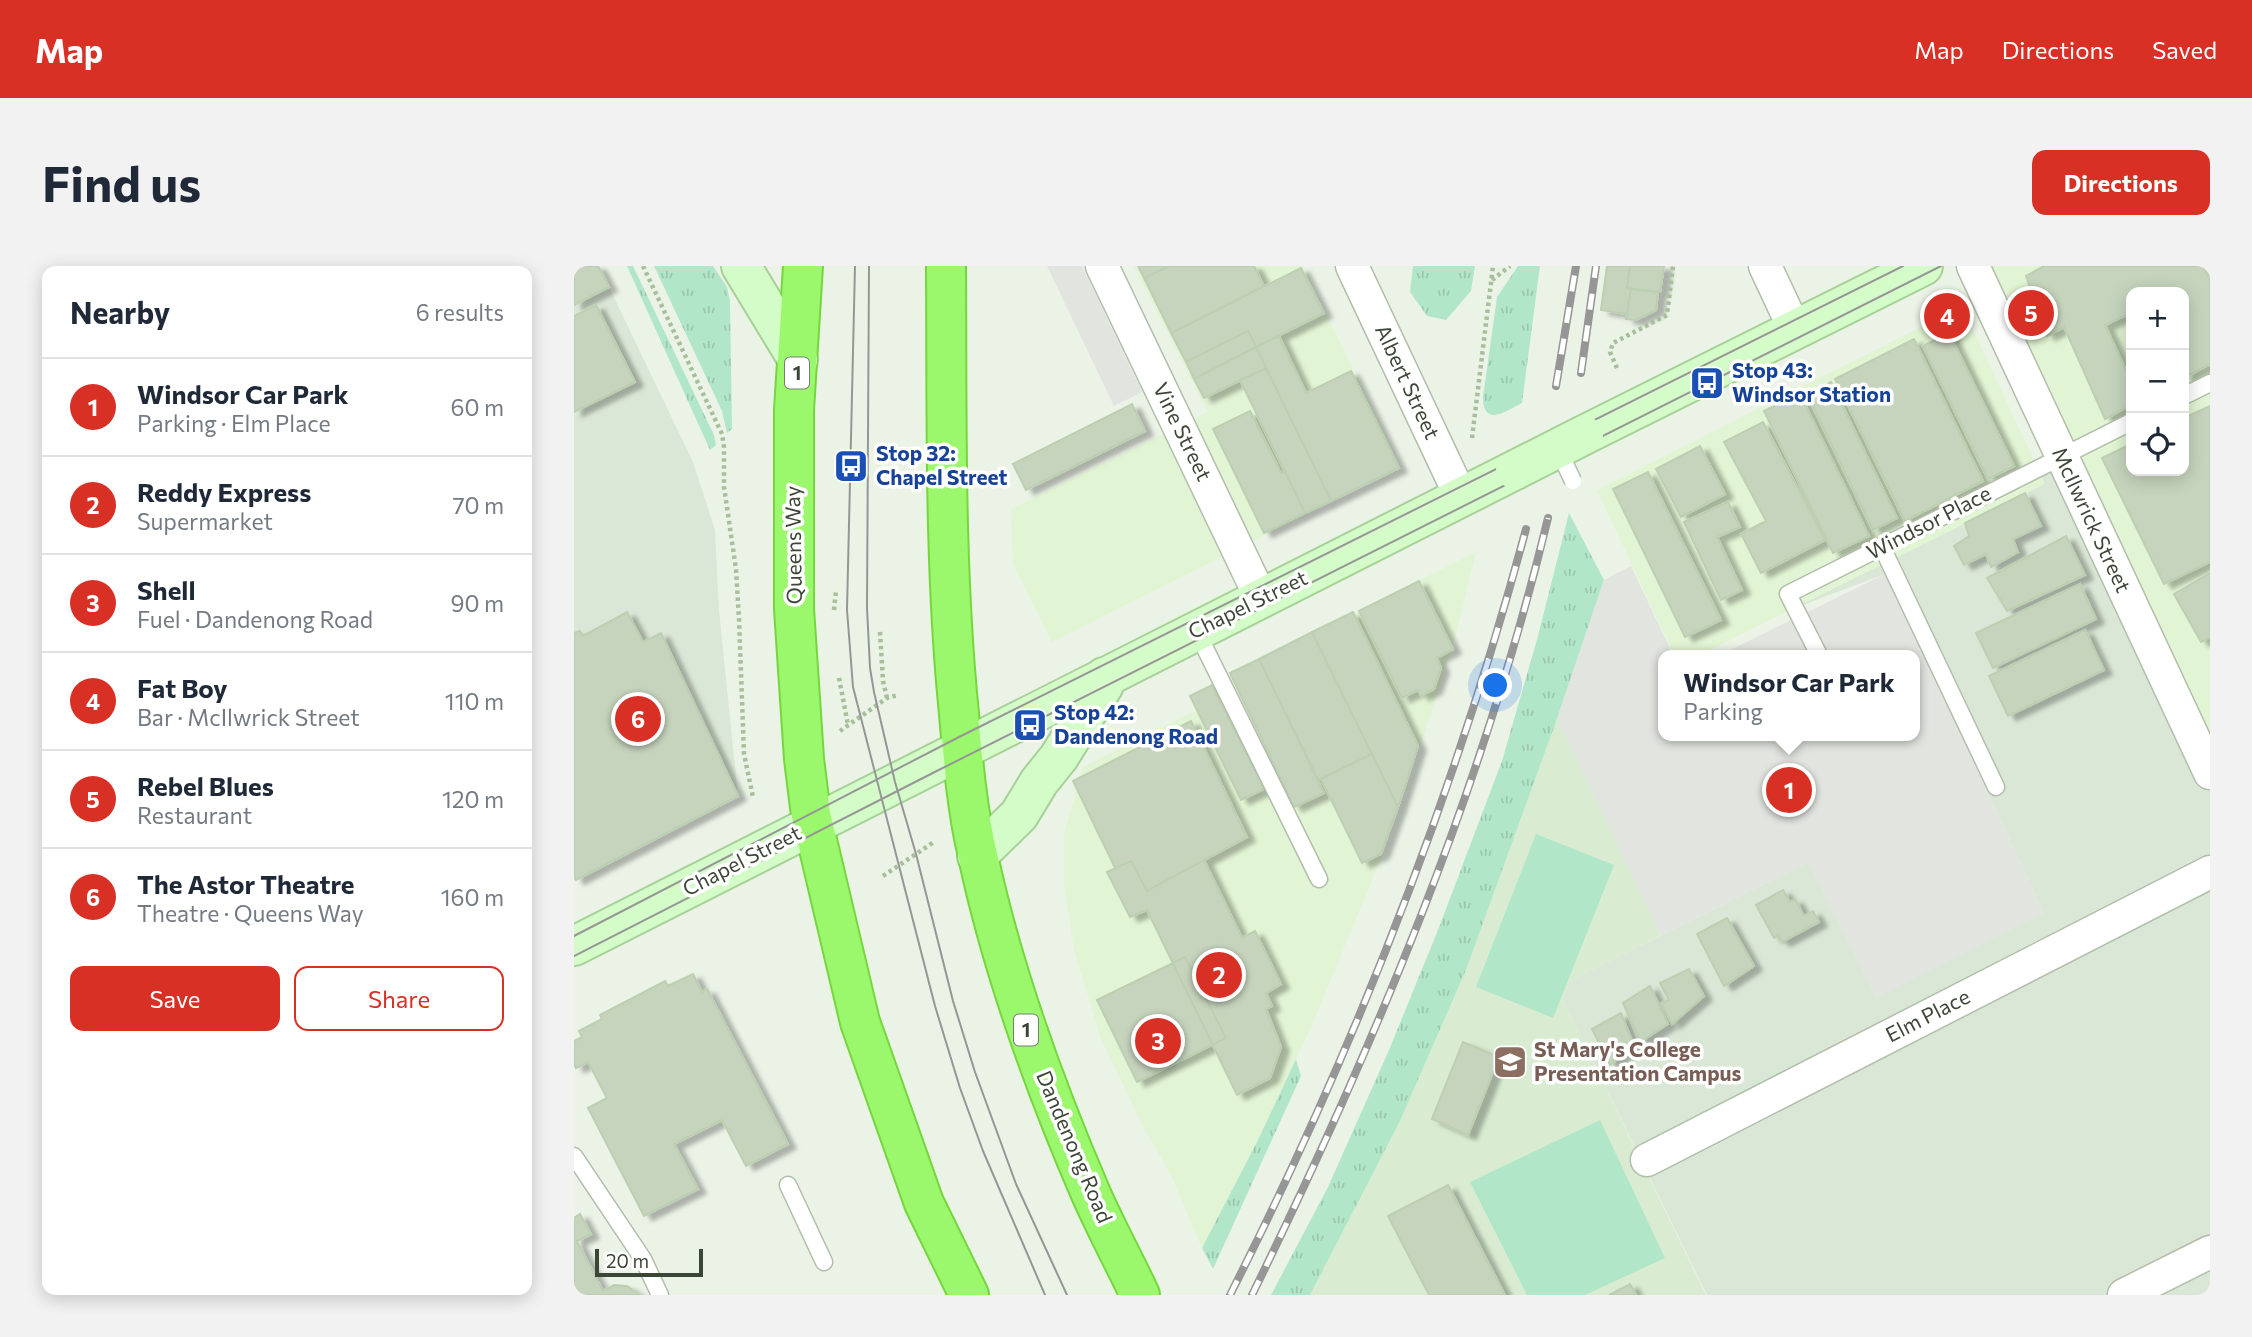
<!DOCTYPE html>
<meta charset="utf-8">
<style>
:root{--surface:#fff;--page:#f2f2f3;--text:#1f2937;--muted:#747a83;--line:#e0e1e3;--accent:#d93025}
body{margin:0;font-family:Commissioner,sans-serif;background:var(--page);color:var(--text)}
.controls{position:absolute;right:21px;top:21px;display:grid;overflow:hidden;border-radius:14px;box-shadow:0 4px 18px #0003}
.controls button{width:63px;height:63px;display:grid;place-items:center;padding:0;border:0;border-bottom:2px solid var(--line);background:var(--surface);color:var(--text);font:35px sans-serif}
.scale{position:absolute;left:21px;bottom:18px;width:108px;box-sizing:border-box;padding-left:7px;border:4px solid #3c4636;border-top:0;font-size:19px;line-height:24px;white-space:nowrap;color:#3c4636;-webkit-text-stroke:5px #fff;paint-order:stroke}
.you{position:absolute;left:922px;top:420px;width:24px;height:24px;margin:-18px;border:5px solid #fff;border-radius:50%;background:#1a73e8;box-shadow:0 0 0 10px #1a73e833}
.badge{display:grid;place-items:center;width:46px;height:46px;border-radius:50%;background:var(--accent);color:#fff;font-size:23px;font-weight:700}
.pin{position:absolute;translate:-50% -50%;border:4px solid #fff;box-shadow:0 2px 7px #0006}
.popup{position:absolute;left:1084px;top:384px;width:262px;height:91px;box-sizing:border-box;display:grid;place-content:center;border-radius:14px;background:var(--surface);filter:drop-shadow(0 2px 5px #0005);font-size:23px;white-space:nowrap;color:var(--muted)}
.popup b{font-size:26px;color:var(--text)}
.popup::after{content:'';position:absolute;left:50%;top:100%;margin-left:-14px;border:14px solid transparent;border-top-color:var(--surface)}
.list{margin:0;padding:0;list-style:none}
h2{display:flex;justify-content:space-between;align-items:center;height:91px;margin:0;padding:0 28px;font-size:30px}
h2 small{font-size:23px;font-weight:400;color:var(--muted)}
.list li{display:grid;grid-template-columns:46px 1fr auto;gap:21px;align-items:center;box-sizing:border-box;height:98px;padding:0 28px;border-top:2px solid var(--line)}
.list b{display:block;font-size:26px;white-space:nowrap}
.list p{margin:0;font-size:23px;white-space:nowrap;color:var(--muted)}
.list em{font-size:23px;font-style:normal;color:var(--muted)}
.actions{display:flex;gap:14px;padding:21px 28px}
.actions a{flex:1;padding:16px 0;border:2px solid var(--accent);border-radius:14px;text-align:center;font-size:24px;color:var(--accent)}
.actions .main{background:var(--accent);color:#fff}
.icon{flex:none;width:38px;height:38px;fill:none;stroke:currentColor;stroke-width:2;stroke-linecap:round;stroke-linejoin:round}
.map{position:relative;flex:none;width:1636px;height:1029px;overflow:hidden;border-radius:14px}
header{display:flex;align-items:center;gap:42px;box-sizing:border-box;height:98px;padding:0 35px;background:var(--accent);color:#fff}
header strong{font-size:33px}
nav{display:flex;gap:38px;margin-inline-start:auto;font-size:24px}
.intro{display:flex;align-items:center;justify-content:space-between;box-sizing:border-box;height:168px;padding:0 42px}
h1{margin:0;font-size:49px}
.button{padding:18px 32px;border-radius:14px;background:var(--accent);color:#fff;font-size:24px;font-weight:700}
main{display:flex;gap:42px;padding:0 42px}
aside{flex:1;background:var(--surface);border-radius:14px;box-shadow:0 4px 18px #0003}
.map>svg:first-child{display:block}
.residential{fill:#dbe7d6}
.commercial{fill:#e1f4d3;fill-rule:evenodd}
.education{fill:#d9ecd2}
.grass{fill:url(#grass-tufts)}
.garden{fill:#b2e6c9}
.parking{fill:#e1e4df}
.building{fill:#c6d4bd;stroke:#bccfb1;stroke-width:2;filter:url(#shadow)}
.lines{fill:none;stroke-linecap:round;stroke-linejoin:round}
.lane-casing{stroke:#b1beaa;stroke-width:19}
.street-casing{stroke:#b1beaa;stroke-width:35}
.secondary-casing{stroke:#a7d198;stroke-width:42}
.highway-casing{stroke:#75d73d;stroke-width:42}
.path{stroke:#a8bf9c;stroke-width:4.5;stroke-dasharray:3.5 3.5;stroke-linecap:butt}
.lane{stroke:#fff;stroke-width:16}
.street{stroke:#fff;stroke-width:32}
.secondary{stroke:#d4fcc8;stroke-width:38}
.highway{stroke:#9bf86d;stroke-width:38}
.tram{stroke:#969696;stroke-width:2}
.rail-casing{stroke:#969696;stroke-width:8}
.rail{stroke:#fff;stroke-width:5;stroke-dasharray:16;stroke-linecap:butt}
.lane-bridge-casing{stroke:#b1beaa;stroke-width:19;stroke-linecap:butt}
.secondary-bridge-casing{stroke:#a7d198;stroke-width:42;stroke-linecap:butt}
.lane-bridge{stroke:#fff;stroke-width:16}
.secondary-bridge{stroke:#d4fcc8;stroke-width:38}
.labels{text-anchor:middle;stroke-width:7;stroke-linejoin:round;paint-order:stroke}
.shield{fill:#fff;stroke:#767e72;stroke-width:2}
.shield-label{font-size:19px;font-weight:bold;fill:#3c4636}
.transit-label{font-size:21px;font-weight:bold;fill:#164399;stroke:#fff;text-anchor:start}
.street-label{font-size:21px;fill:#3c4636;stroke:#fff}
.education-label{font-size:21px;font-weight:bold;fill:#785e54;stroke:#fff;text-anchor:start}
</style>
<header>
<strong>Map</strong>
<nav><a>Map</a><a>Directions</a><a>Saved</a></nav>
</header>
<div class="intro"><h1>Find us</h1><a class="button">Directions</a></div>
<main>
<aside>
<h2>Nearby<small>6 results</small></h2>
<ul class="list">
<li><span class="badge">1</span><div><b>Windsor Car Park</b><p>Parking · Elm Place</p></div><em>60 m</em></li>
<li><span class="badge">2</span><div><b>Reddy Express</b><p>Supermarket</p></div><em>70 m</em></li>
<li><span class="badge">3</span><div><b>Shell</b><p>Fuel · Dandenong Road</p></div><em>90 m</em></li>
<li><span class="badge">4</span><div><b>Fat Boy</b><p>Bar · McIlwrick Street</p></div><em>110 m</em></li>
<li><span class="badge">5</span><div><b>Rebel Blues</b><p>Restaurant</p></div><em>120 m</em></li>
<li><span class="badge">6</span><div><b>The Astor Theatre</b><p>Theatre · Queens Way</p></div><em>160 m</em></li>
</ul>
<div class="actions"><a class="main">Save</a><a>Share</a></div>
</aside>
<div class="map">
<svg width="1636" height="1029" viewBox="0 0 1636 1029">
<defs>
<pattern id="grass-tufts" width="24" height="20" patternUnits="userSpaceOnUse" patternTransform="scale(1.75)"><rect width="24" height="20" fill="#b2e6c9"/><path d="M3 7l-1-3M5 7V3M7 7l1-3M15 17l-1-3M17 17v-4M19 17l1-3" fill="none" stroke="#9ac7ad"/></pattern>
<filter id="shadow"><feDropShadow dx="8" dy="4.5" stdDeviation="2" flood-color="#0004"/></filter>
</defs>
<rect width="100%" height="100%" fill="#ebf3e7"/>
<path class="residential" d="M0 0H25L119 196 141 264 145 344 164 530 0 615Z
M1487 191 1636 507V1029H1133L990 736 995 715 1234 596 1470 647 1311 308 1221 342 1214 328Z"/>
<path class="commercial" d="M560 0H729L826 201 478 376 439 298 437 243 634 146Z
M1399 0H1636V508ZM1557 26H1610V205H1557Z
M1388 40 1471 218 1125 389H1100L1023 224Z
M902 286 882 368 862 433 809 588 737 761 684 874 628 982 597 909 570 862 527 773 500 684 490 618V568L509 501 623 444 617 430Z"/>
<path class="education" d="M983 453 1087 669 995 715 990 736 1132 1029H736L826 855 892 704Z"/>
<path class="grass" d="M53 0H59L140 169 142 179 136 184Z
M80 0H139L153 21 156 35 158 163 153 167 148 145Z
M839 0H901L897 25 872 54 853 50 836 26Z
M944 0H966L948 137C932 145 909 162 909 131L923 31Z
M995 247 1030 314 983 453 892 704 826 855 736 1029H697L754 921 815 784 864 664 928 495 964 370Z
M722 793 727 810 639 1003 628 982 684 874Z"/>
<path class="garden" d="M962 568 1040 599 979 752 902 721Z
M1026 854 1091 992 1011 1029H953L896 916Z"/>
<path class="parking" d="M473 0H508L568 126 540 140Z
M1057 300 1099 389H1089V470H1341V389H1146L1311 308 1470 647 1302 732 1234 596 1087 669 983 453 1030 314Z"/>
<path class="building" d="M0 0H24L35 21 0 39Z
M564 0H595L570 12Z
M595 0H680L690 20 597 67 570 12Z
M1033 0H1056L1053 22 1057 23 1053 48 1027 44Z
M1056 0H1090L1086 26 1053 22Z
M1470 0H1629L1636 14V98L1610 112V26H1557V58L1552 49 1531 59 1557 115V139L1531 153 1490 61 1473 70 1452 10Z
M727 2 750 47 682 81 674 65 612 96 597 67Z
M1057 23 1084 26 1082 44 1062 54 1052 53Z
M22 39 61 116 0 146V50Z
M674 65 682 81 620 113 612 96Z
M1375 67 1440 200 1414 213 1349 80Z
M705 70 732 127 777 105 825 202 757 235 682 81Z
M1340 73 1409 215 1331 255 1261 113Z
M682 81 692 102 630 132 620 113Z
M692 102 757 235 731 247 666 114Z
M1257 116 1323 252 1299 264 1233 128Z
M1226 128 1295 270 1259 287 1190 145Z
M558 138 571 165 452 224 439 198Z
M1636 140V296L1590 318 1528 192 1557 178V205H1610V152Z
M676 145 707 207 711 205 731 247 690 267 639 163Z
M1189 156 1251 274 1187 307 1167 268 1192 255 1150 176Z
M1126 180 1151 228 1107 251 1082 203Z
M1074 206 1147 354 1111 371 1039 223Z
M1451 227 1467 260 1439 273 1444 286 1417 301 1412 288 1390 299 1380 280 1395 270 1391 257Z
M1154 236 1166 261 1143 271 1168 324 1147 334 1110 256Z
M1492 270 1511 309 1433 345 1413 312Z
M1636 307V371L1627 376 1600 328Z
M845 315 879 383 863 392 867 402 860 423 847 430 844 424 828 432 785 345Z
M1506 318 1522 353 1419 402 1402 367Z
M53 346 69 376 87 367 164 530 2 614 0 611V367L6 365 9 370Z
M779 346 844 480 824 541 738 366Z
M1511 364 1530 404 1434 450 1415 410Z
M738 366 798 488 744 514 685 393Z
M685 393 750 527 720 541 656 407Z
M638 419 690 523 667 534 616 430Z
M617 455 673 571 573 625 557 595 541 602 499 515Z
M798 488 824 541 807 588 788 597 747 513Z
M630 594 668 672 681 665 707 718 692 727 698 740 692 743 707 781 696 812 663 829 573 644 556 651 533 606 557 595 573 625Z
M1209 624 1216 636 1221 633 1230 650 1239 645 1245 656 1208 676 1204 670 1200 672 1182 639Z
M1153 652 1180 700 1150 720 1123 668Z
M611 691 652 772 563 816 523 734Z
M1115 703 1130 730 1098 758 1087 737 1095 734 1086 717Z
M119 708 128 726 133 723 214 878 172 900 148 854 100 878 124 923 70 950 14 842 33 832 14 796 2 802 0 797V775L8 771 5 765 28 753 26 749 91 715 94 720Z
M1076 720 1094 758 1066 776 1049 737Z
M1047 747 1060 780 1036 799 1018 763Z
M889 776 925 791 894 869 858 853Z
M874 919 931 1029H855L814 950Z
M6 948 17 968 3 975 29 1025 40 1019 53 1020 66 1029H0V952Z
M1056 1018 1062 1029H1035Z"/>
<g class="lines">
<g class="lane-casing">
<path id="lane" d="M1610 130 1636 117
M1308 281 1422 521
M622 364 745 613
M1245 389 1214 328 1557 156
M0 890 69 993 86 1029
M214 919 250 996"/>
</g>
<g class="street-casing">
<path id="street" d="M528 0 687 332
M778 0 887 231
M1191 0 1221 64
M1399 0 1636 507
M1073 894 1636 606
M1550 1029 1636 986"/>
</g>
<g class="secondary-casing">
<path id="secondary" d="M167 0 224 94
M1010 169 1349 0
M403 590 445 549 465 516 485 491 530 419V411
M0 680 941 204"/>
</g>
<g class="highway-casing">
<path id="highway" d="M229 0 220 144V343L230 493 237 549 286 756 350 937 395 1029
M372 0C373 149 370 299 385 448 389 495 393 543 404 590 429 707 470 819 517 928 532 962 550 995 566 1029"/>
</g>
<path class="path" d="M69 0 148 168 150 181V221L162 303 165 353 170 488 179 531
M918 14 936 0
M1043 102 1036 86 1039 77 1093 49 1099 0
M898 172 919 0
M260 344 262 325
M306 366 309 415 313 432
M265 412 274 459
M266 465 313 432 324 429
M309 610 360 576"/>
<use href="#lane" class="lane"/>
<use href="#street" class="street"/>
<use href="#secondary" class="secondary"/>
<use href="#highway" class="highway"/>
<path class="tram" d="M281 0 273 344 279 421 361 740 386 822 409 885 471 1029
M295 0 293 342 296 402 300 426 321 516 342 588 379 735 401 806 442 918 493 1029
M0 670 387 470 1329 0
M0 690C454 457 910 229 1367 0"/>
<g class="rail-casing">
<path id="rail" d="M1007 107 1022 0
M982 120 1002 0
M656 1029C780 784 881 528 952 263
M678 1029C800 780 909 523 974 252"/>
</g>
<use href="#rail" class="rail"/>
<g class="lane-bridge-casing">
<path id="lane-bridge" d="M984 183 999 215"/>
</g>
<g class="secondary-bridge-casing">
<path id="secondary-bridge" d="M941 204 1010 169"/>
</g>
<use href="#lane-bridge" class="lane-bridge"/>
<use href="#secondary-bridge" class="secondary-bridge"/>
</g>
<defs>
<g id="bus-square" transform="scale(1.75)"><rect x="-9" y="-9" width="18" height="18" rx="4" fill="#1a4fb4" stroke="#fff"/><path d="M-5-6H5V4H4V6H2V4H-2V6H-4V4H-5ZM-3.5-4V0h7V-4ZM-3.5 1.2v1.5H-2V1.2ZM2 1.2v1.5H3.5V1.2Z" fill="#fff"/></g>
<g id="school-square" transform="scale(1.75)"><rect x="-9" y="-9" width="18" height="18" rx="4" fill="#8d6e63" stroke="#fff"/><path d="M0-5L7-2L0 1L-7-2ZM-4 1L0 2.5L4 1V4Q0 6-4 4Z" fill="#fff"/></g>
</defs>
<g fill-rule="evenodd">
<use href="#bus-square" x="1133" y="117"/>
<use href="#bus-square" x="277" y="200"/>
<use href="#bus-square" x="456" y="459"/>
<use href="#school-square" x="936" y="796"/>
</g>
<g class="labels">
<g class="shield">
<rect x="211" y="91.5" width="24" height="31" rx="5"/>
<rect x="440" y="748.5" width="24" height="31" rx="5"/>
</g>
<g class="shield-label">
<text x="223" y="114">1</text>
<text x="452" y="771">1</text>
</g>
<g class="transit-label">
<text x="1158" y="112">Stop 43:<tspan x="1158" dy="24">Windsor Station</tspan></text>
<text x="302" y="195">Stop 32:<tspan x="302" dy="24">Chapel Street</tspan></text>
<text x="480" y="454">Stop 42:<tspan x="480" dy="24">Dandenong Road</tspan></text>
</g>
<g class="street-label">
<text transform="translate(833 116) rotate(65)" y="7">Albert Street</text>
<text transform="translate(608 166) rotate(64)" y="7">Vine Street</text>
<text transform="translate(1517 254) rotate(65)" y="7">McIlwrick Street</text>
<text transform="translate(1355 257) rotate(-27)" y="7">Windsor Place</text>
<text transform="translate(220 279) rotate(-91)" y="7">Queens Way</text>
<text transform="translate(674 339) rotate(-26)" y="7">Chapel Street</text>
<text transform="translate(168 595) rotate(-27)" y="7">Chapel Street</text>
<text transform="translate(1354 750) rotate(-27)" y="7">Elm Place</text>
<text transform="translate(500 881) rotate(67)" y="7">Dandenong Road</text>
</g>
<g class="education-label">
<text x="960" y="791">St Mary's College<tspan x="960" dy="24">Presentation Campus</tspan></text>
</g>
</g>
</svg>
<div class="controls">
<button>+</button>
<button>−</button>
<button><svg class="icon" aria-label="locate" viewBox="0 0 24 24"><circle cx="12" cy="12" r="6"/><path d="M12 2v4M12 18v4M2 12h4M18 12h4"/></svg></button>
</div>
<div class="scale">20 m</div>
<div class="you"></div>
<div class="pin badge" style="left:1215px;top:524px">1</div>
<div class="popup"><b>Windsor Car Park</b>Parking</div>
<div class="pin badge" style="left:645px;top:709px">2</div>
<div class="pin badge" style="left:584px;top:775px">3</div>
<div class="pin badge" style="left:1373px;top:50px">4</div>
<div class="pin badge" style="left:1457px;top:47px">5</div>
<div class="pin badge" style="left:64px;top:453px">6</div>
</div>
</main>
